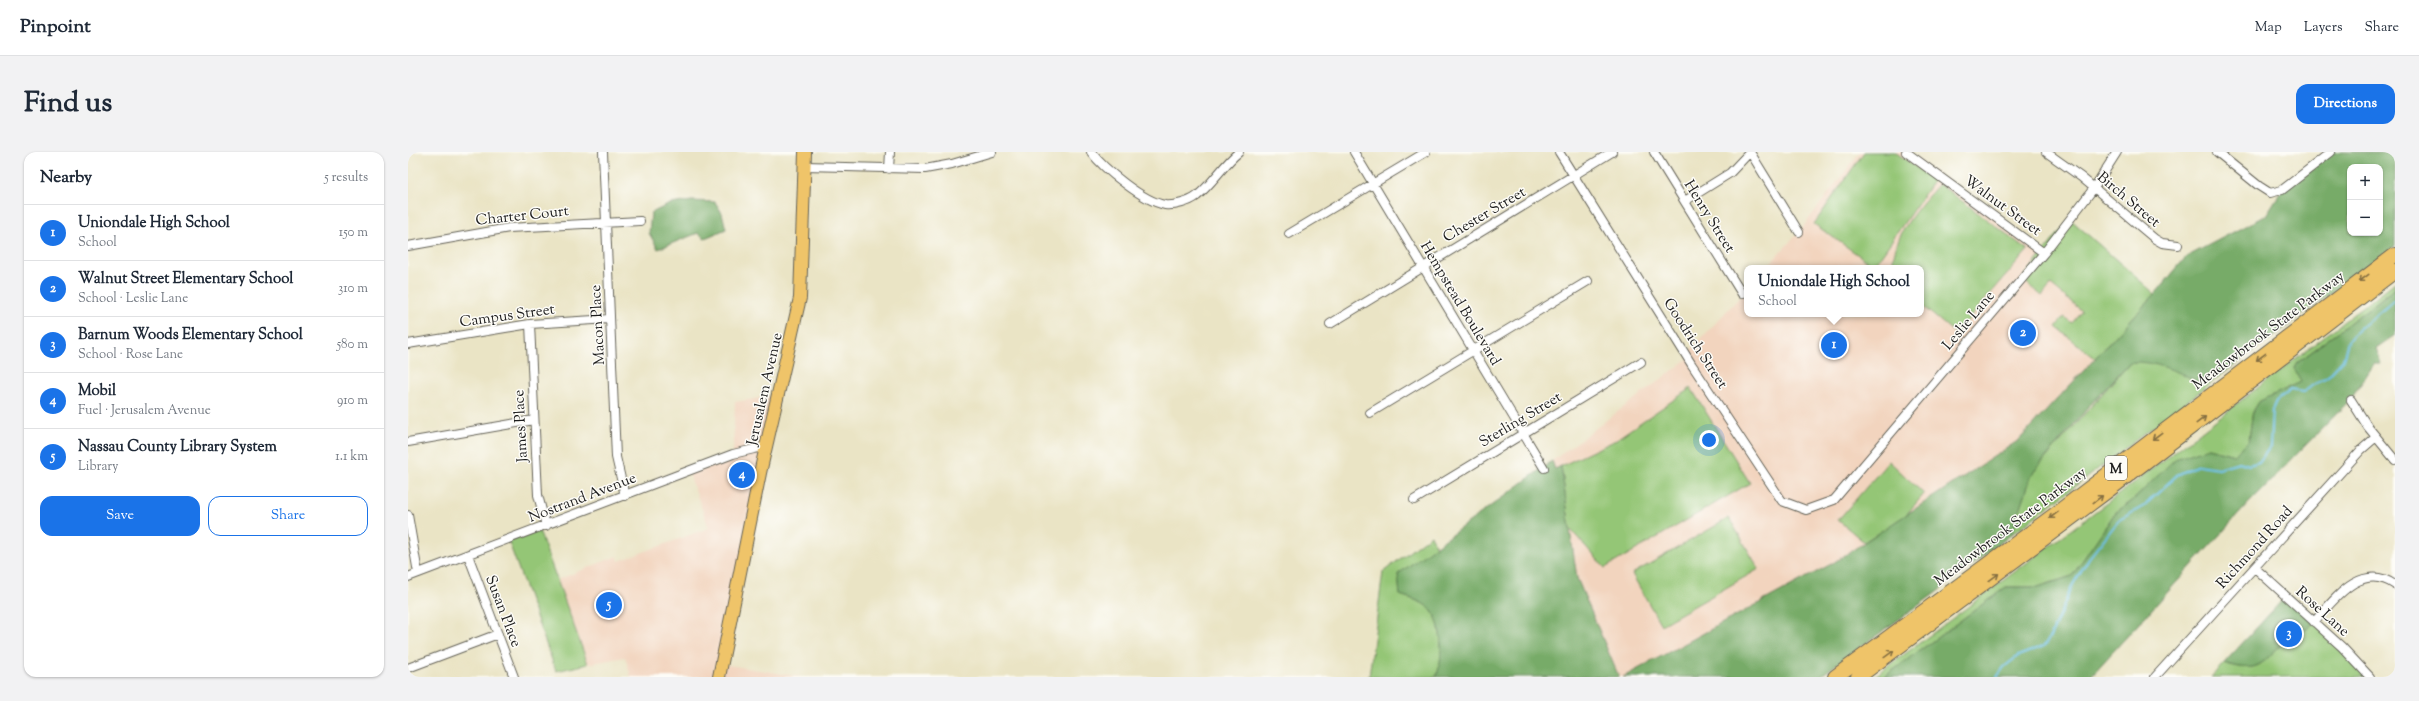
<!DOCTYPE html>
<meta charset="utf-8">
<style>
:root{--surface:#fff;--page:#f2f2f3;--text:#1f2937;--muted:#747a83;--line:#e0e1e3;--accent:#1a73e8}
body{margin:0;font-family:"Sorts Mill Goudy",serif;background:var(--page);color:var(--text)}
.controls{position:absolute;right:12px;top:12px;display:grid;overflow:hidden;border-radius:8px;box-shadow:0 1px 3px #0004}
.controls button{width:36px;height:36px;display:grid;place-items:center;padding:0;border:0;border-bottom:1px solid var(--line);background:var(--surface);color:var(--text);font:20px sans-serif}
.you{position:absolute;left:1301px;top:288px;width:14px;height:14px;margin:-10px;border:3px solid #fff;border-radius:50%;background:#1a73e8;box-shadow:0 0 0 6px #1a73e833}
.badge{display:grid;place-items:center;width:26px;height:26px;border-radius:50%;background:var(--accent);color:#fff;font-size:13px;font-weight:700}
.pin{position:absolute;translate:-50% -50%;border:2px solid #fff;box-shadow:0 1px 4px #0006}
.popup{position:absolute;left:1336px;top:113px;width:180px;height:52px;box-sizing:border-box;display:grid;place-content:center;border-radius:8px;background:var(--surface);filter:drop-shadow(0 1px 3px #0005);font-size:13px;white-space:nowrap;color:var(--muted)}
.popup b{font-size:15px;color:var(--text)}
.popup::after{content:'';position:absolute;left:50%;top:100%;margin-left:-8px;border:8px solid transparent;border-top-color:var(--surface)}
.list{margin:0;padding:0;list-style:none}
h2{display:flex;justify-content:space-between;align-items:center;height:52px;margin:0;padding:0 16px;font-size:17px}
h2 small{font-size:13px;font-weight:400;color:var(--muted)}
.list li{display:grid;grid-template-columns:26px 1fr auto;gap:12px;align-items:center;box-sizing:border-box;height:56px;padding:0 16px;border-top:1px solid var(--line)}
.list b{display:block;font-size:15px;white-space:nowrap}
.list p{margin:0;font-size:13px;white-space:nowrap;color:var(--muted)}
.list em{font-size:13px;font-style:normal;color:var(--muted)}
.actions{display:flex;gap:8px;padding:12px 16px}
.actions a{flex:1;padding:9px 0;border:1px solid var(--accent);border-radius:12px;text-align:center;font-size:14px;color:var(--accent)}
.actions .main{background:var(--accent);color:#fff}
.map{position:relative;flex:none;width:1987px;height:525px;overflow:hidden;border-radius:12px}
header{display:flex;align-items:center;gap:24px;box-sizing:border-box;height:56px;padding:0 20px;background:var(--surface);border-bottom:1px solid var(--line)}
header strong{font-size:19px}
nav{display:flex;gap:22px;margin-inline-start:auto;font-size:14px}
.intro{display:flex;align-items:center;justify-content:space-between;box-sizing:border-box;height:96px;padding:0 24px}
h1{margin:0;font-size:28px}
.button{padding:10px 18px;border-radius:12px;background:var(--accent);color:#fff;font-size:14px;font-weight:700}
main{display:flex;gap:24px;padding:0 24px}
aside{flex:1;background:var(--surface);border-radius:12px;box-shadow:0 1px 3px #0004}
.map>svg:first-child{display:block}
.built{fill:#f2d4be}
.green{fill:#94c676;stroke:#587149}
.forest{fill:#77ab67;stroke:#4a6442;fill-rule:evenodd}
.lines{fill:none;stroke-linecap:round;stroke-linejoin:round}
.stream{stroke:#6ec2ea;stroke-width:2}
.minor-casing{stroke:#646257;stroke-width:10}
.primary-casing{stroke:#646257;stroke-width:14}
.motorway-casing{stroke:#646257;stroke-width:16}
.minor{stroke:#fff;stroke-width:8}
.primary{stroke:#efc469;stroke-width:12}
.motorway{stroke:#efc469;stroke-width:14}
.oneway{stroke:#867042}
.labels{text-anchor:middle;stroke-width:3;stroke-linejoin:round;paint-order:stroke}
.shield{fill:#fdfcf7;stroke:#605f5e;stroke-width:1}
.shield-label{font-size:14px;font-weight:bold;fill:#1c1c1c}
.street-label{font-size:15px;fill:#1c1c1c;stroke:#fdfcf7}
</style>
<header>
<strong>Pinpoint</strong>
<nav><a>Map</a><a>Layers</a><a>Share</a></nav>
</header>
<div class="intro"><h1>Find us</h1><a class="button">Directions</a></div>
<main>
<aside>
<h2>Nearby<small>5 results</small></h2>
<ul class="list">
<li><span class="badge">1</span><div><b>Uniondale High School</b><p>School</p></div><em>150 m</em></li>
<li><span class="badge">2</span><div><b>Walnut Street Elementary School</b><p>School · Leslie Lane</p></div><em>310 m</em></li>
<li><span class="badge">3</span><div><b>Barnum Woods Elementary School</b><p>School · Rose Lane</p></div><em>580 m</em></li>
<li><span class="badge">4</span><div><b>Mobil</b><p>Fuel · Jerusalem Avenue</p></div><em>910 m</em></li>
<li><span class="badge">5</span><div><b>Nassau County Library System</b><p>Library</p></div><em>1.1 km</em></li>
</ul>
<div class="actions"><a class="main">Save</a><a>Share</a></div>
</aside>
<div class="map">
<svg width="1987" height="525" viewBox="0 0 1987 525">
<rect width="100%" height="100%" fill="#fdfcf7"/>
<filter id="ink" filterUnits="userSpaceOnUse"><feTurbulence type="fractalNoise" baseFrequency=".025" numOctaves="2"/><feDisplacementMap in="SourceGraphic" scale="8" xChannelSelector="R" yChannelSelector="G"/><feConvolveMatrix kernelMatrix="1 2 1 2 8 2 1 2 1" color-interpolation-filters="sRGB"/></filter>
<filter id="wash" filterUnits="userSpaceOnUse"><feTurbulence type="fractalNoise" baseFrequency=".012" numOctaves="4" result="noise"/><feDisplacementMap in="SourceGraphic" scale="16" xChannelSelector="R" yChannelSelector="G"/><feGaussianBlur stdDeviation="0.9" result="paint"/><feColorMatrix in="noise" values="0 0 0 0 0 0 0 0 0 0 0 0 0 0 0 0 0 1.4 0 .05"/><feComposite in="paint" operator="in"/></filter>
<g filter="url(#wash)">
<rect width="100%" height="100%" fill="#eae4c5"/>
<path class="built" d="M1452 0H1498L1636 100 1747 142 1611 288 1425 411 1215 525H1211L1169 426 1153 314 1147 317 1144 309 1280 207 1278 203 1339 137V162H1513V116H1358L1391 80Z
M371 243 314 512 393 525H223L217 505 180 512 149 428 209 404 211 409 301 376 280 319 325 302 327 250Z"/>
<path class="green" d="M1456 0H1487L1526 28 1466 114 1406 72Z
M1531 32 1620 98 1548 182 1513 153V116H1484C1487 80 1508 58 1531 32Z
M1662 67 1747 142 1687 206 1648 175 1656 165 1664 171 1674 159 1643 133 1634 144 1614 127Z
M1987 130V136L1889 211 1886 216 1894 230 1850 250 1845 258 1841 288 1826 303 1800 296 1707 361 1664 424 1630 435H1598L1476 525H1466L1739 321Z
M1740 209 1770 219 1791 230 1819 219 1604 382 1624 322 1722 210Z
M1283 236 1342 331 1197 416 1162 377 1153 314 1204 290Z
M1481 309 1516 342 1498 363 1456 390 1430 368Z
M1321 366 1351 417 1253 473 1224 422Z
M130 376 180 512 148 519 100 388Z
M1023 383 1028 395 990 422 992 443C1004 447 1019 450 1026 462 1035 476 1035 511 1028 525H961L975 420Z
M1906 470 1962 525H1803L1816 511C1856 524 1854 507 1881 486 1891 479 1896 482 1906 470Z"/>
<path class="forest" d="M1923 0H1987V94L1819 219 1791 230C1768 219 1748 209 1722 210L1682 253 1624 322 1604 382 1529 440 1411 525H1215L1425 411 1611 288 1747 142 1778 105 1858 63 1874 38ZM1942 15H1972V81H1942Z
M284 49 307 50 314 61 318 77 297 86 290 81 250 97 241 81 243 61 262 52Z
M1987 136V183L1968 196 1973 212H1966L1943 247 1840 352 1682 525H1476L1598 435H1630L1664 424 1707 361 1723 350 1767 307 1800 296 1826 303 1841 288 1845 258 1850 250 1893 230 1886 216 1889 211Z
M1144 309 1147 317 1153 314 1169 426 1211 525H1028C1035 511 1035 476 1026 462 1019 450 1004 447 992 443L990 422Z
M1878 444 1906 470C1896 482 1891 479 1881 486 1854 507 1856 524 1816 511Z"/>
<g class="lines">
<path class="stream" d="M1589 525 1596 515 1610 504 1636 494 1644 481 1664 434 1681 406 1711 368 1736 354 1769 323 1790 313 1810 316 1831 310 1841 313 1851 310 1862 295 1864 258 1868 249 1882 238 1895 240 1920 224 1935 208 1940 189 1948 179 1987 148"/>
</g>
</g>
<g filter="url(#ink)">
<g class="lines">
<g class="minor-casing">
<path id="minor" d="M195 0 208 305 217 344
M683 0C696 17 735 49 757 53 767 54 781 50 789 44 805 31 815 13 831 0
M946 0 1136 316
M1151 0 1284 213 1374 349 1398 358 1426 348 1636 101 1686 36 1709 0
M1246 0 1334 142
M1342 0 1391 80
M1498 0 1636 101
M1638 0 1673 25 1747 87 1754 91 1770 93
M1809 0 1851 34 1862 41 1874 38 1923 0
M397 14 517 17 544 12 584 0
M481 17 482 0
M1277 49 1322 21 1342 0
M881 82 1018 0
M0 94 101 76 232 69
M122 172 130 343 138 374
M922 172 1204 0
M0 192 122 172 202 167
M1943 248 1960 275 1987 308
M962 261 1180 129
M0 290 126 268
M1006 348 1233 210
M0 363 10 421
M60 403 106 525
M1847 416 1934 495 1962 525
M0 425 325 302 359 294
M1906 470C1926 448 1953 409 1987 433
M0 516 90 482
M1747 525 1953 298 1968 285"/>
</g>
<g class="primary-casing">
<path id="primary" d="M311 525 352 321 392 146 397 0"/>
</g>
<g class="motorway-casing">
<path id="motorway" d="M1427 525 1645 364 1987 103
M1450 525 1702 337 1987 119"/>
</g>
<use href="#minor" class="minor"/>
<use href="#primary" class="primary"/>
<use href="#motorway" class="motorway"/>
</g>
<defs><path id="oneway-shaft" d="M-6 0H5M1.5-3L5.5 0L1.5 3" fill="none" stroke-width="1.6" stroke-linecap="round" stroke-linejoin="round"/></defs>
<g class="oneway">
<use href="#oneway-shaft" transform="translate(1956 126) rotate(143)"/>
<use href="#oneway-shaft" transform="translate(1853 205) rotate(143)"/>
<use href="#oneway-shaft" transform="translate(1793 268) rotate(-37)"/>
<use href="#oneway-shaft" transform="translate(1749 284) rotate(143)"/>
<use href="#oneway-shaft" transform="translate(1690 347) rotate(-37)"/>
<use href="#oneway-shaft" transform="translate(1646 363) rotate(143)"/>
<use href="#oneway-shaft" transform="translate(1586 425) rotate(-36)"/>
<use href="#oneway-shaft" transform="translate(1481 502) rotate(-36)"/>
</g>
</g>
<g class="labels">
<rect class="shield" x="1697" y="304" width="22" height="24" rx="3"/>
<g class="shield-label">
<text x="1708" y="321">M</text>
</g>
<g class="street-label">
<text transform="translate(1721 47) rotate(40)" y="5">Birch Street</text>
<text transform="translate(1595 53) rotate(36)" y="5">Walnut Street</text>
<text transform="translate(1076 62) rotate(-31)" y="5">Chester Street</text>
<text transform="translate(114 63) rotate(-6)" y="5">Charter Court</text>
<text transform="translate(1302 64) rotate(58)" y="5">Henry Street</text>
<text transform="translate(1053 151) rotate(59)" y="5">Hempstead Boulevard</text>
<text transform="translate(99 163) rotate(-8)" y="5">Campus Street</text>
<text transform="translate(1560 168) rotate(-50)" y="5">Leslie Lane</text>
<text transform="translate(189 173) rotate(-93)" y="5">Macon Place</text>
<text transform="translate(1860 178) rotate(-37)" y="5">Meadowbrook State Parkway</text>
<text transform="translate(1288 191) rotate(57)" y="5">Goodrich Street</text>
<text transform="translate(356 237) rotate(-77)" y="5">Jerusalem Avenue</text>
<text transform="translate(1112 267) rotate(-31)" y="5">Sterling Street</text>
<text transform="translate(112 274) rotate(-93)" y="5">James Place</text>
<text transform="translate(174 345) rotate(-21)" y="5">Nostrand Avenue</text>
<text transform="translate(1602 374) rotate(-37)" y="5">Meadowbrook State Parkway</text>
<text transform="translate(1846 395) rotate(-48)" y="5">Richmond Road</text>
<text transform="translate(96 459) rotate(69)" y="5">Susan Place</text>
<text transform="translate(1915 459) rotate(42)" y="5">Rose Lane</text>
</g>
</g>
</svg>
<div class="controls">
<button>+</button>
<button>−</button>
</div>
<div class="you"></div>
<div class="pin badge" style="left:1426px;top:193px">1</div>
<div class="popup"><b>Uniondale High School</b>School</div>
<div class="pin badge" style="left:1615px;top:181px">2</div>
<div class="pin badge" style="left:1881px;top:482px">3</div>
<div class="pin badge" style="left:334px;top:323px">4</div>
<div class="pin badge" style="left:201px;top:453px">5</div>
</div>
</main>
